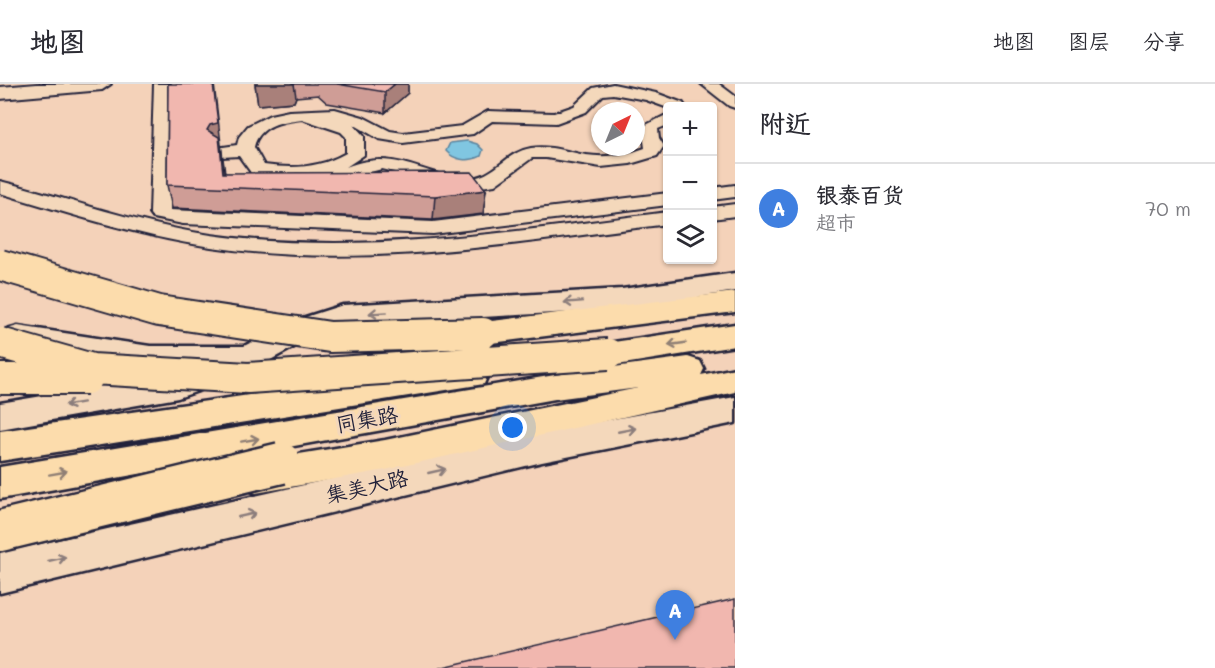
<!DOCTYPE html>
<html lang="zh">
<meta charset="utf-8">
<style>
:root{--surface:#fff;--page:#f2f2f3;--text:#2b2b33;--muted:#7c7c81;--line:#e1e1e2;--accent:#d93025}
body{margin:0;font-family:Mali,"LXGW WenKai TC",sans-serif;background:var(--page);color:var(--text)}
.controls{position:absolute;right:18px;top:18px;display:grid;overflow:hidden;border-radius:6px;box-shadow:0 2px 4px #0004}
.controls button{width:54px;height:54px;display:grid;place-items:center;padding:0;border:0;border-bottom:2px solid var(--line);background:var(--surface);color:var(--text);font:30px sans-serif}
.compass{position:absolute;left:591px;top:18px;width:54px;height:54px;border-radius:50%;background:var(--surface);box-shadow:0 2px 4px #0004;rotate:43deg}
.you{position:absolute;left:513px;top:344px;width:21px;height:21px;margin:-15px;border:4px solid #fff;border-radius:50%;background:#1a73e8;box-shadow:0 0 0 9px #1a73e833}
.badge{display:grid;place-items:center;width:39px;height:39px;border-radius:50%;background:var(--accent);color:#fff;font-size:20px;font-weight:700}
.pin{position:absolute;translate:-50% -50px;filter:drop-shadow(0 2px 3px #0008)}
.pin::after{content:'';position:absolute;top:32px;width:21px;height:18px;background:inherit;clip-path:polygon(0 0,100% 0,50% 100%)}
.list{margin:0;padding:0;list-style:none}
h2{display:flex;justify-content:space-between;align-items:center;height:78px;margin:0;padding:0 24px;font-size:26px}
h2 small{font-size:20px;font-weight:400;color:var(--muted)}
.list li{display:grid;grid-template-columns:39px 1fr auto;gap:18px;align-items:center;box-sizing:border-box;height:90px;padding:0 24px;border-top:2px solid var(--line)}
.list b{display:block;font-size:22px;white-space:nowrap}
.list p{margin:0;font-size:20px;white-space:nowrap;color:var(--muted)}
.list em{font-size:20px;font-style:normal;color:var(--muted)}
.icon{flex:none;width:33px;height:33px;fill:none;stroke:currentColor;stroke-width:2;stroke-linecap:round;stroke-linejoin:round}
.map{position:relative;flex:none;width:735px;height:584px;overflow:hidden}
header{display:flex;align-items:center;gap:36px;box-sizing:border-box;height:84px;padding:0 30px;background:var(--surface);border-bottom:2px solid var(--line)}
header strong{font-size:28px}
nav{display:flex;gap:33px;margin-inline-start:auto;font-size:21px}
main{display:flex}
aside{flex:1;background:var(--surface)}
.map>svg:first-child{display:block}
.water{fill:#80c6e1;stroke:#5a849f;stroke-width:1.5}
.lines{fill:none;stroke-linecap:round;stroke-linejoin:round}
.minor-casing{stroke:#22223b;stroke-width:4}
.tertiary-casing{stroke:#22223b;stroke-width:4}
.secondary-casing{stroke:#22223b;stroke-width:5}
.trunk-casing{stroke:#22223b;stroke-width:5}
.minor{fill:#f4d8bb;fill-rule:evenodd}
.tertiary{fill:#f4d8bb;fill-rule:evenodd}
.secondary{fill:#f4d8bb;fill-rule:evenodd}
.trunk{fill:#fcdcac;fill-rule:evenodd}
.trunk-bridge-far1-casing{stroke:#22223b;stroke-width:34;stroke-linecap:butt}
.trunk-bridge-casing{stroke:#22223b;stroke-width:45;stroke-linecap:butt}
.trunk-bridge-far1{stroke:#fcdcac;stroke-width:30}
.trunk-bridge{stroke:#fcdcac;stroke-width:40}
.wall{fill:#cf9d96;stroke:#22223b;stroke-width:1.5}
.shaded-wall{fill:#a9807a;stroke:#22223b;stroke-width:1.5}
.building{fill:#f1b7af;stroke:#22223b;stroke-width:1.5}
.oneway{stroke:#8b7d7b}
.oneway2{stroke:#8f7f74}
.labels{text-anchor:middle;stroke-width:6;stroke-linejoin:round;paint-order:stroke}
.street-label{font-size:21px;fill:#22223b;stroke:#f4d8bb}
</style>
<header>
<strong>地图</strong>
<nav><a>地图</a><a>图层</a><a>分享</a></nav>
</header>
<main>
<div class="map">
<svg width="735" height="584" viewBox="0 0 735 584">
<rect width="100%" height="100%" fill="#f4d2b9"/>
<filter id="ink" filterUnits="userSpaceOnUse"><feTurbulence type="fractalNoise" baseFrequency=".0167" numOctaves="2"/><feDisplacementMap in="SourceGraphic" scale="12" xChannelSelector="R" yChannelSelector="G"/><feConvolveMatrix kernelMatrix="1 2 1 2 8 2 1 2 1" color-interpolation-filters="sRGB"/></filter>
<g filter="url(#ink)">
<path class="water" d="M467 57 477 60 483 66 481 72C469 78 455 77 446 67L450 59Z"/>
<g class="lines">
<g class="minor-casing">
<path id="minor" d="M154 0H170V126L433 138 668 109V121L433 150 183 140 153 134 150 130Z
M613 0 656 9 683 19 685 22 668 24 646 16 613 10 603 11 586 28 556 39 492 37 473 50 403 59 379 55 353 40 364 52V71L346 83C397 63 419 92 467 94 494 95 505 68 531 64 550 61 568 68 586 71 606 74 626 71 645 64L642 43 668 30V41L658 45 659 54 664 62 657 72 630 80 601 83 546 74H532L495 101 467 105 382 85 323 100 292 101 252 90 239 72 222 73 213 68 216 64 237 61 239 53 248 42 270 31 289 27 335 25 363 33 390 47 403 49 462 42 488 27 554 29 574 22 593 4ZM302 35 341 48 346 53V69C320 84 293 85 264 81L254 63C259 41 283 37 302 35Z
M701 0H719L735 12V24L729 22Z
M0 97C71 115 138 140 211 151 363 172 516 147 668 128V140C516 159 363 186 211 163 139 152 70 130 0 109Z
M735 101V113L712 116V104Z
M735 120V132L712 135V123Z"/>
</g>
<g class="tertiary-casing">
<path id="tertiary" d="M37 0H111L102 6 0 15V3Z"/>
</g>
<g class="secondary-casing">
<path id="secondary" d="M735 189V207L622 225 345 241 318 250 239 293 178 314 0 345V319L176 290 194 284H150L7 261 2 253 7 245 18 242 150 262H244L296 236 343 221 622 205Z
M735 313V339L542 378 0 509V469L542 348Z"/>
</g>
<g class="trunk-casing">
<path id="trunk" d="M735 208V228L483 260 472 257 467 249 472 241 483 238Z
M735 240V262L580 287 569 283 564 275 569 267 580 263Z
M688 273 700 277 704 285 701 291 735 284V308L385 386 256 409 243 404 237 393 243 382 256 377 385 356 638 304 555 315 0 415V383L555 291Z
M472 279 484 282 488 291 484 300 0 377V347Z"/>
</g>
<use href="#minor" class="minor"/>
<use href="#tertiary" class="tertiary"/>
<use href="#secondary" class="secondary"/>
<use href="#trunk" class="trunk"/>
<g class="trunk-bridge-far1-casing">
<path id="trunk-bridge-far1" d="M0 181 159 227 330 253 483 249
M0 259 92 285 248 294 608 270
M0 295H87"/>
</g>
<g class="trunk-bridge-casing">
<path id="trunk-bridge" d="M0 447 281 379"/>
</g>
<use href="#trunk-bridge-far1" class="trunk-bridge-far1"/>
<use href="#trunk-bridge" class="trunk-bridge"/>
</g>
<path class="wall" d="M168 0 221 61 225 89 486 106 483 130 433 136 172 124 167 101Z
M255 0H408V9L385 29 327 19 318 11 296 13 294 18 258 21Z"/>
<path class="shaded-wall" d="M213 0H214L226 103 207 46Z
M255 0H294L296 13 294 18 258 21Z
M395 0H408V9L385 29V8Z
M486 106 483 130 433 136 435 112Z"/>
<path class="building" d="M168 0H213L218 39 210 41 207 46 219 53 223 89 472 88 486 106 435 112 167 101Z
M337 0H395L385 8Z
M735 515V584H439Z"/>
<defs><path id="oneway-shaft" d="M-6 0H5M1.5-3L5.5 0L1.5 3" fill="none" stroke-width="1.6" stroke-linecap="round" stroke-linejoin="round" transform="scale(1.5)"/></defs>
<g class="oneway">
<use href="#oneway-shaft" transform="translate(573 218) rotate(176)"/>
<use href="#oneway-shaft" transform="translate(378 229) rotate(177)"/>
<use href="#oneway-shaft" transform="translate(74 320) rotate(170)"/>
<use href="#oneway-shaft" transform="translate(627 346) rotate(-11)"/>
<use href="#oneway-shaft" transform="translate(437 387) rotate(-13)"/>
<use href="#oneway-shaft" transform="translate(247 431) rotate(-13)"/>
<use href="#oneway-shaft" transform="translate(57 475) rotate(-13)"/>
</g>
<g class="oneway2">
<use href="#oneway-shaft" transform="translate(677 260) rotate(172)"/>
<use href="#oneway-shaft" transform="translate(250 356) rotate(-10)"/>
<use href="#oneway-shaft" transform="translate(58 389) rotate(-10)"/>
</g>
</g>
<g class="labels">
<g class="street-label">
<text transform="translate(367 336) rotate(-10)" y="7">同集路</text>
<text transform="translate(367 403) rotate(-13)" y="7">集美大路</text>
</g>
</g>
</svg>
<div class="controls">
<button>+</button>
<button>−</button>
<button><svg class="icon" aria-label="layers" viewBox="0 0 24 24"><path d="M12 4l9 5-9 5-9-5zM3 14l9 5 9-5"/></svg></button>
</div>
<svg class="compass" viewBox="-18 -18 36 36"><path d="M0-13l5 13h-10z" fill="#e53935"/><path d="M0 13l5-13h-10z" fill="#7c7c81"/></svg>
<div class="you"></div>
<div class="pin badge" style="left:675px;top:556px;background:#3f7fe0">A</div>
</div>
<aside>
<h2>附近<small></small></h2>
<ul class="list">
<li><span class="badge" style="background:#3f7fe0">A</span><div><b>银泰百货</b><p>超市</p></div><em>70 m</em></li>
</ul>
</aside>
</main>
